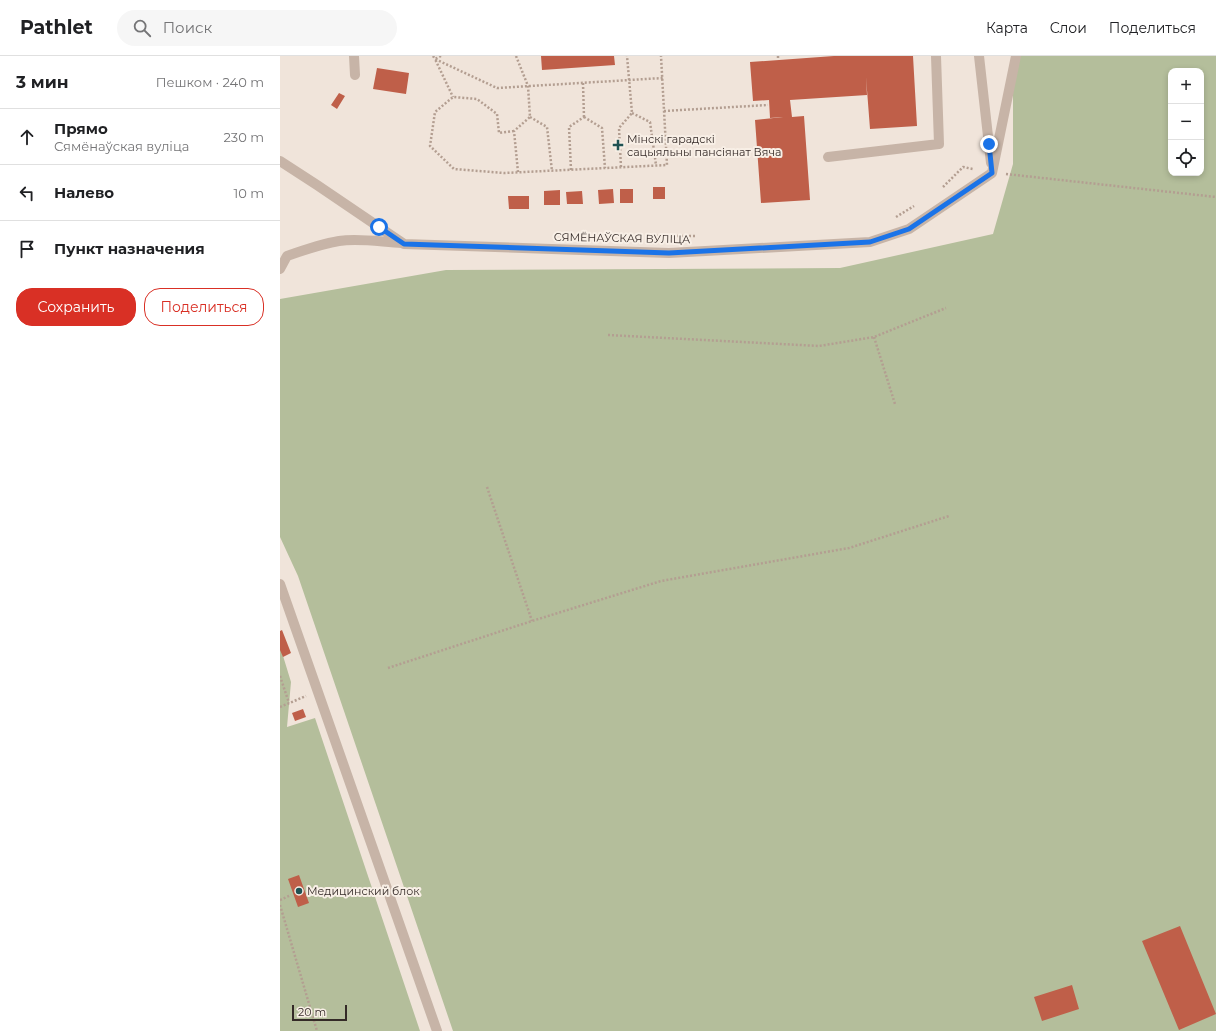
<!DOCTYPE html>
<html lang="ru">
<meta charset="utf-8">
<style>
:root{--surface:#fff;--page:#f6f6f6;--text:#202124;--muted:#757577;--line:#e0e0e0;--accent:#d93025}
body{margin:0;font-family:Montserrat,sans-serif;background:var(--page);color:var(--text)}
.controls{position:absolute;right:12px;top:12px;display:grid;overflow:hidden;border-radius:8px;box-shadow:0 2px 6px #0003}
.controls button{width:36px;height:36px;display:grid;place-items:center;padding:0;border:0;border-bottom:1px solid var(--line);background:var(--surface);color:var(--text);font:20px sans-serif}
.scale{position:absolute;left:12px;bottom:10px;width:55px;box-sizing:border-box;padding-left:4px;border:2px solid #342a27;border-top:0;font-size:11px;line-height:14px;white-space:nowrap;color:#342a27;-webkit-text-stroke:3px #f8efe6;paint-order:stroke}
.stop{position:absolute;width:12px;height:12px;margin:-9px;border:3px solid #1a73e8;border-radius:50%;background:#fff}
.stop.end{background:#1a73e8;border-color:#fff;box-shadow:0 1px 4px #0008}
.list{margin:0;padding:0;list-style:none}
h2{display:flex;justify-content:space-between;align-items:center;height:52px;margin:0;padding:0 16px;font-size:17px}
h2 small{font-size:13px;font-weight:400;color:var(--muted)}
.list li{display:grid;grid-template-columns:26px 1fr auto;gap:12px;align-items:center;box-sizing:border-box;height:56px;padding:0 16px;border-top:1px solid var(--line)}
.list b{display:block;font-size:15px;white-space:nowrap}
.list p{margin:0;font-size:13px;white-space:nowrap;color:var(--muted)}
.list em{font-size:13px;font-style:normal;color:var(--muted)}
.actions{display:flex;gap:8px;padding:12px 16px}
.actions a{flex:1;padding:9px 0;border:1px solid var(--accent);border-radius:16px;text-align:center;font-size:14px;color:var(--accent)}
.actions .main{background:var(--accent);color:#fff}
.icon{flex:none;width:22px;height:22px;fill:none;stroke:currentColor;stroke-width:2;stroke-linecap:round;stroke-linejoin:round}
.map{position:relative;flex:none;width:936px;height:975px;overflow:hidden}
header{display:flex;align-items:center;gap:24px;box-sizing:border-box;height:56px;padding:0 20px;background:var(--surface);border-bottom:1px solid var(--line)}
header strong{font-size:19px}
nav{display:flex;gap:22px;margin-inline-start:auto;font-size:14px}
.search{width:280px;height:36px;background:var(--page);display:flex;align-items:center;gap:10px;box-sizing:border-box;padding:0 14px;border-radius:22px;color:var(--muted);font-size:15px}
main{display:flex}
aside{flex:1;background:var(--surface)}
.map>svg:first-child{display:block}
.green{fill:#b4be9b;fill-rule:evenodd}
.building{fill:#bf5f49}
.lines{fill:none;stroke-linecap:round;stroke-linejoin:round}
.path{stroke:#b39e91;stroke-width:2.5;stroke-dasharray:2 2;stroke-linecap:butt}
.minor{stroke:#c7b4a7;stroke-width:10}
.route{stroke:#1a73e8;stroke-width:5}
.poi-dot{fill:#1f5253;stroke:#f8efe6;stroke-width:1.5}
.labels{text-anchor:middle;stroke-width:4;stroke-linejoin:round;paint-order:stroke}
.poi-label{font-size:11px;fill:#342a27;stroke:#f8efe6;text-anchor:start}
.street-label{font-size:11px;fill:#342a27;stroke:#f8efe6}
</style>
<header>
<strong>Pathlet</strong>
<div class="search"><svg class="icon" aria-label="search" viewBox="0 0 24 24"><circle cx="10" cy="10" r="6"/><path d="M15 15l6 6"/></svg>Поиск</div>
<nav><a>Карта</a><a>Слои</a><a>Поделиться</a></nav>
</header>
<main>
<aside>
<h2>3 мин<small>Пешком · 240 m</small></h2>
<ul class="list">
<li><svg class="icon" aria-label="ahead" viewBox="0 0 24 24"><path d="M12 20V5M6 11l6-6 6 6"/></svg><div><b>Прямо</b><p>Сямёнаўская вуліца</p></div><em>230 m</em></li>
<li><svg class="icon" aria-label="left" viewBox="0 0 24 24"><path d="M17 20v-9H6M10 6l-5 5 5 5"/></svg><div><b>Налево</b></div><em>10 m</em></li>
<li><svg class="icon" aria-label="arrive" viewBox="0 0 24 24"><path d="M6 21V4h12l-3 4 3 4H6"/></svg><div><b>Пункт назначения</b></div></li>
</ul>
<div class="actions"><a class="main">Сохранить</a><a>Поделиться</a></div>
</aside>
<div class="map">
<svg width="936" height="975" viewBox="0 0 936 975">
<rect width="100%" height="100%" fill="#f0e4da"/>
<path class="green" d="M733 0H936V975H173L18 520 0 481V243L166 214 560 212 713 178 733 108ZM891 15H921V117H891Z
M0 590 11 626 7 671 35 662 140 975H0Z"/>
<path class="building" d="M261 0H334L335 9 262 14Z
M554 0H633L637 70 590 73 586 21 587 39 510 44 512 61 524 60 530 144 481 147 475 64 503 61 490 62 489 44 473 45 470 6Z
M97 12 129 17 126 38 93 33Z
M59 37 65 40 57 53 51 49Z
M373 131H385V143H373Z
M333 133 334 147 319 148 318 134Z
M340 133H353V147H340Z
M280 134V149H264V135Z
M302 135 303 148H287L286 136Z
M228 140H249V153H229Z
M2 574 11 597 3 601 0 594V575Z
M23 653 26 661 15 665 12 657Z
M19 819 29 847 18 851 8 823Z
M900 870 936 958 899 974 862 885Z
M792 929 799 953 762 965 754 941Z"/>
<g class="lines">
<path class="path" d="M153 0 155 3 217 32 383 22
M161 0 155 3 173 41
M236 0 248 30 250 61
M498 0V3
M303 27 304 61
M384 55 488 49
M352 57 370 66 376 109
M250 61 267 71 272 115
M304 61 322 72 325 112
M234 75 219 77 217 58 197 43 173 41 155 56 150 90 174 113 224 117 387 109 381 0
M341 111 339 72 352 57 347 0
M291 114 289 71 304 61
M238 116 234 75 250 61
M726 118 936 141
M663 131 683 111 693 113
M616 161 634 150
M361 180H416
M328 279 539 290 594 281 666 252
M594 281 615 348
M207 431 252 565
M108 612 252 565 381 525 569 492 669 460
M0 620 9 647
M0 651 26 640
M0 844 11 839
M0 849 37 975"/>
<path class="minor" d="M74 0 75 19
M699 0 711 107
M548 101 659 88 656 0
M0 105 37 129 124 188 389 197 590 186 629 173 712 117
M712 117 736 0
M0 213 7 200C24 194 41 188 59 185 79 182 101 186 122 187
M0 528 157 975"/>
</g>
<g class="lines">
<path class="route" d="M99 171 124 188 389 197 590 186 629 173 712 117 709 88"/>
</g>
<g class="poi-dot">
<path d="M336 83h4v4h4v4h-4v4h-4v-4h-4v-4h4z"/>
<circle cx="19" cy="835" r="4"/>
</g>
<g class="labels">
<g class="poi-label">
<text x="347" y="87">Мінскі гарадскі<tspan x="347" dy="13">сацыяльны пансіянат Вяча</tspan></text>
<text x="27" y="839">Медицинский блок</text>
</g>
<g class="street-label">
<text transform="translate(342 182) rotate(1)" y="4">СЯМЁНАЎСКАЯ ВУЛІЦА</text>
</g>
</g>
</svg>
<div class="controls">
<button>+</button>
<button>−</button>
<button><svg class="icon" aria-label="locate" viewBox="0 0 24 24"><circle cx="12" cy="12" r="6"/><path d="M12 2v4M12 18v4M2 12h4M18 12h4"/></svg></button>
</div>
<div class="scale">20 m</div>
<div class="stop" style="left:99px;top:171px"></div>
<div class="stop end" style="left:709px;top:88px"></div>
</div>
</main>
